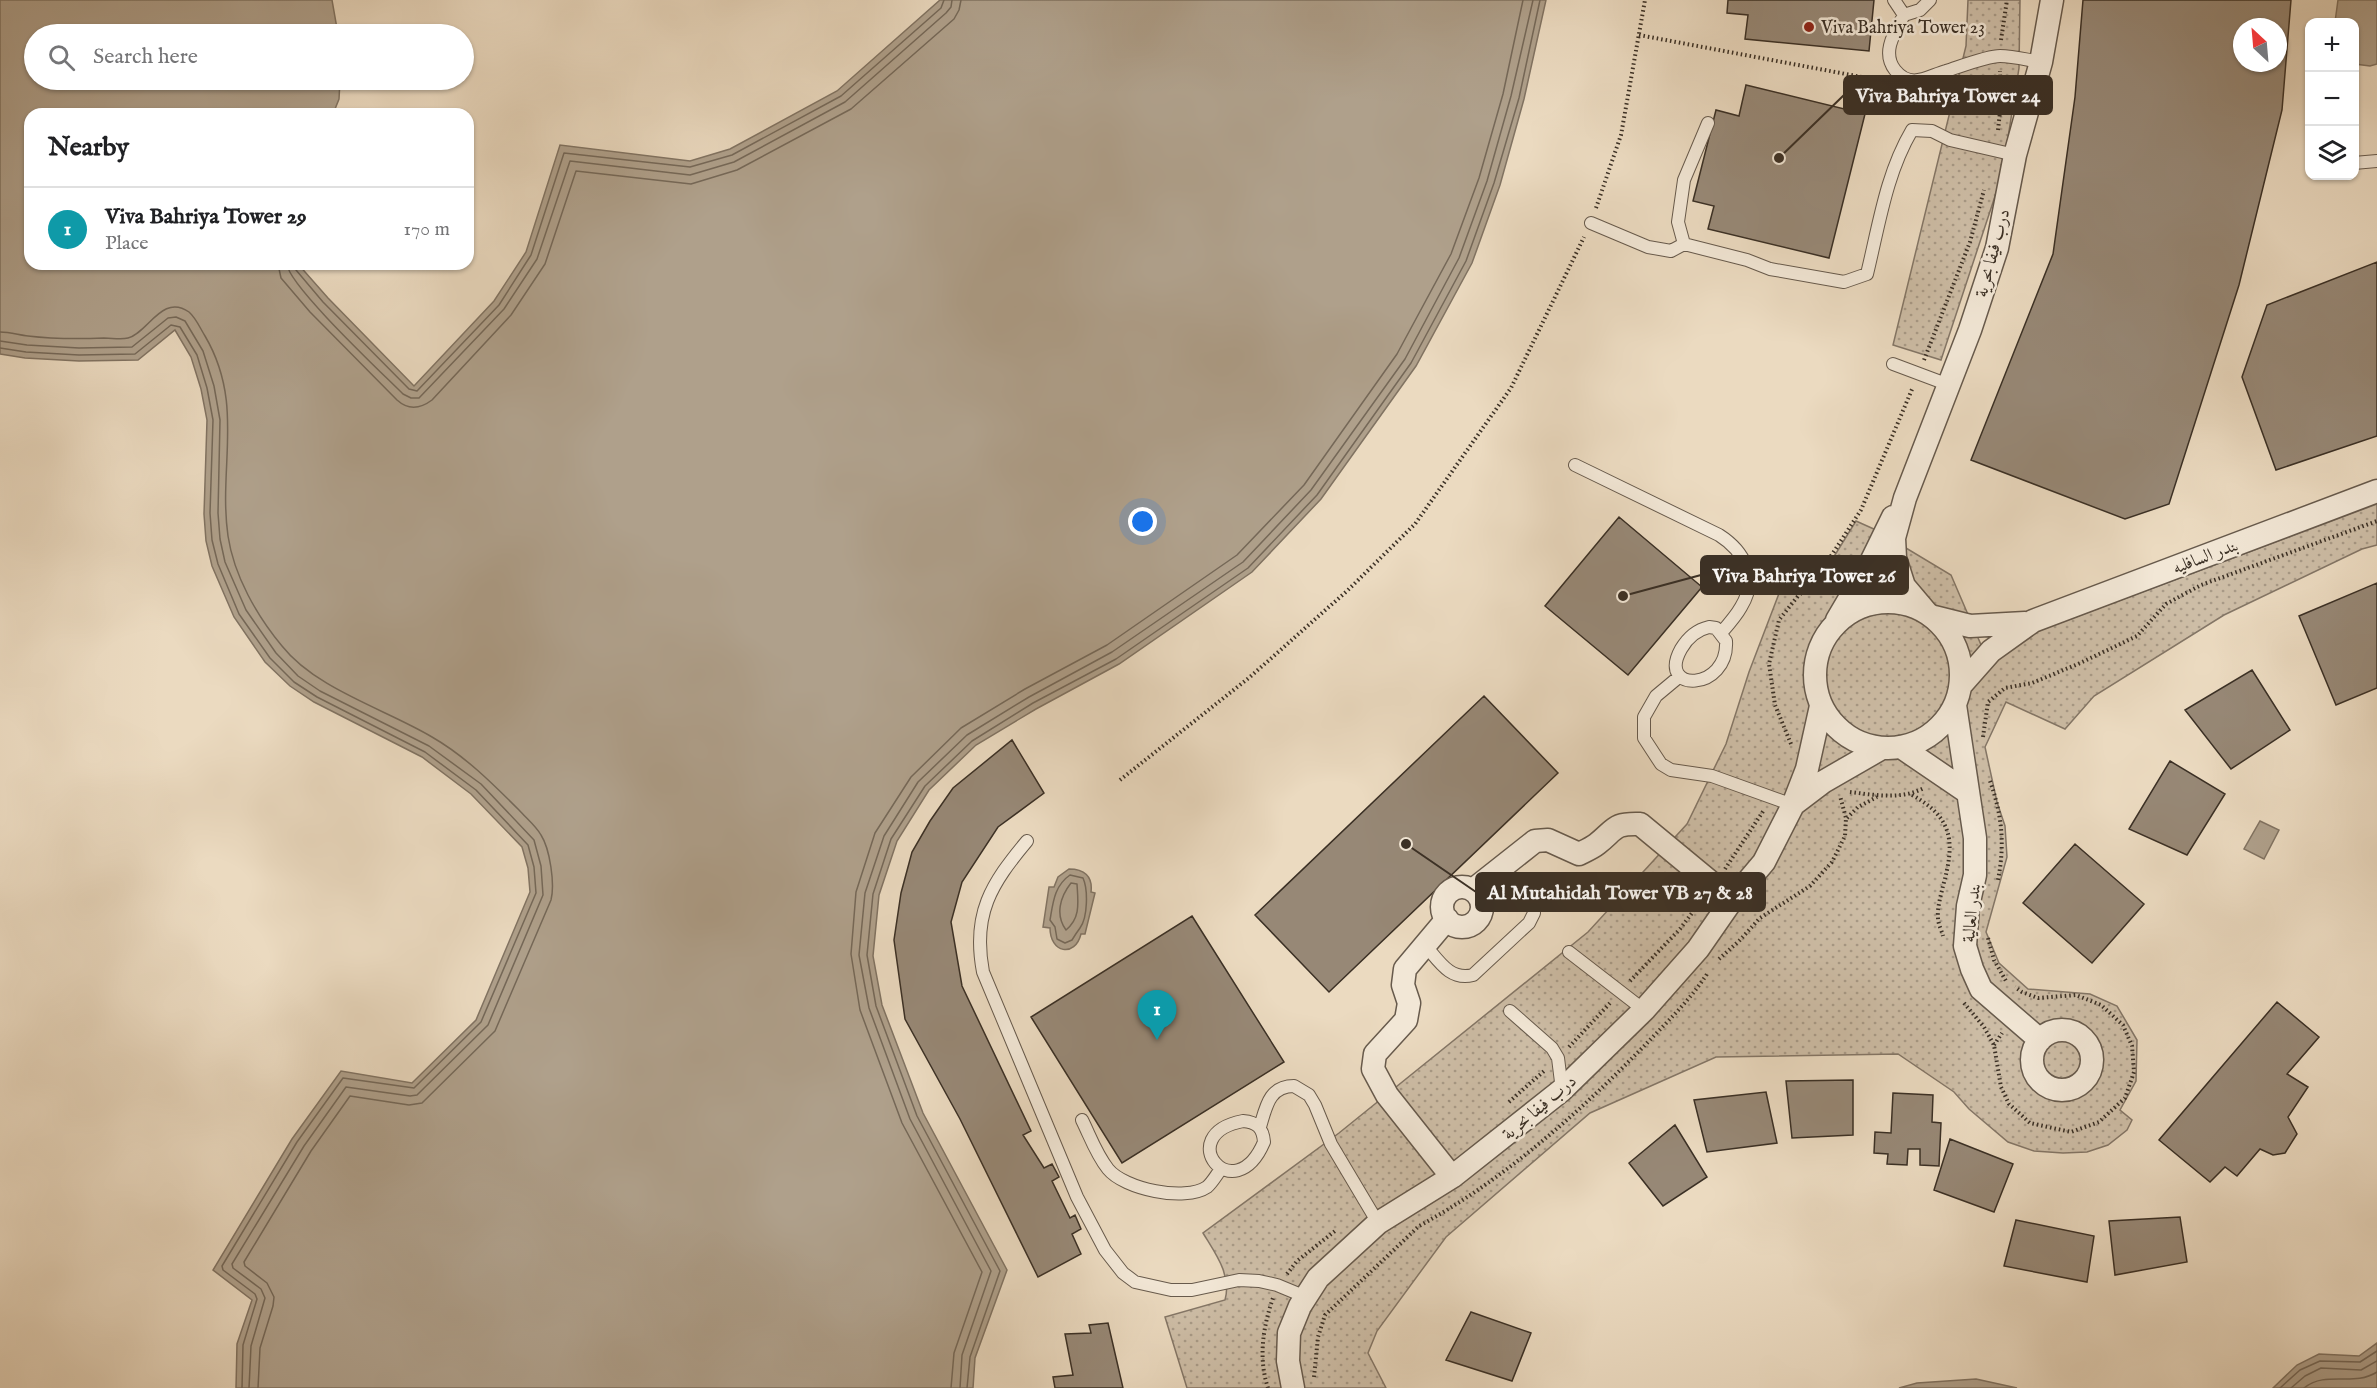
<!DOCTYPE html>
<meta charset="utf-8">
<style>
:root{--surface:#fff;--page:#f6f6f6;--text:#202124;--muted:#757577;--line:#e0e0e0;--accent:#111827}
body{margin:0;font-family:"IM FELL English",Amiri,serif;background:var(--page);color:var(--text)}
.controls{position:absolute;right:18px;top:18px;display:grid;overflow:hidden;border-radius:12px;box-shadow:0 2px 4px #0004}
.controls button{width:54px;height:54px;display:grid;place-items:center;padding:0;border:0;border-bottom:2px solid var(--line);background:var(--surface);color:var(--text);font:30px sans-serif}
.compass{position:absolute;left:2233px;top:18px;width:54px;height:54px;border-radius:50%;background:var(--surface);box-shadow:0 2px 4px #0004;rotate:334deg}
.you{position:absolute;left:1143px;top:522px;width:21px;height:21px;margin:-15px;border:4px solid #fff;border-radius:50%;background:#1a73e8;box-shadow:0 0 0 9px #1a73e833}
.badge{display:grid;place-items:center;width:39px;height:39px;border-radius:50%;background:var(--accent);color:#fff;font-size:20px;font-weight:700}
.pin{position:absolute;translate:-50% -50px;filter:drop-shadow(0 2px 3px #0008)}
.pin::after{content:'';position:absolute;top:32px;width:21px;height:18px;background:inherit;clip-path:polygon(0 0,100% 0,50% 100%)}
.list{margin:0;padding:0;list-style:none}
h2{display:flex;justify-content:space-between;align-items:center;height:78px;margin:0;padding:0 24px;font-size:26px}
h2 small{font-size:20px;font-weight:400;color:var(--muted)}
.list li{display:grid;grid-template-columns:39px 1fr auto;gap:18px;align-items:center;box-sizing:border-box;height:84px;padding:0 24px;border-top:2px solid var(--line)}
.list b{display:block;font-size:22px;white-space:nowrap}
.list p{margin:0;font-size:20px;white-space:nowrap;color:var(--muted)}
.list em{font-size:20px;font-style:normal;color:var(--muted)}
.icon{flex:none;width:33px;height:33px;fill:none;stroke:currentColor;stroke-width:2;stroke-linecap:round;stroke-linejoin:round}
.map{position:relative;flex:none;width:2377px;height:1388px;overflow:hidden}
.search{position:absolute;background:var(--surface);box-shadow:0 2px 4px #0004;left:24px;top:24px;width:450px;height:66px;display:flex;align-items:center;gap:15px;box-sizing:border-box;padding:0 21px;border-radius:33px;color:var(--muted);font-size:22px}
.panel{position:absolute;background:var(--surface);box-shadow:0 2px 4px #0004;left:24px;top:108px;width:450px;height:162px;border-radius:18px}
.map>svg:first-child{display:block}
.grass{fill:url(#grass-dots);stroke:#847666;stroke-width:1.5}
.water{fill:#afa08b;stroke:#817362;stroke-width:1.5}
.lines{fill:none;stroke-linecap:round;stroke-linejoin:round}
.shore{stroke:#756858;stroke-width:1.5}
.building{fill:#978876;stroke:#3b3025;stroke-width:1.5;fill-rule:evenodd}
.service-casing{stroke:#675a4c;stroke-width:14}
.minor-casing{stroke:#675a4c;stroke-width:25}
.path{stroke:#3b3025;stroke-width:4;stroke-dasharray:1.5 3;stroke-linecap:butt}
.service{stroke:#f2e7d6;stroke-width:12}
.minor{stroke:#f2e7d6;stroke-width:22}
.poi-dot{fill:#8f2418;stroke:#f2e7d6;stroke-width:2}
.labels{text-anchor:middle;stroke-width:5;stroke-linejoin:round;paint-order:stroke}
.poi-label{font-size:18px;fill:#3b3025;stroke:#f2e7d6;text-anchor:start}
.street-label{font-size:18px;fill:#3b3025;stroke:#f2e7d6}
.leader{fill:none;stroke:#3b3025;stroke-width:2}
.callout-dot{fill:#3b3025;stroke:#f2e7d6;stroke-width:2}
.callout{fill:#3b3025;stroke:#3b3025;stroke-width:2}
.callout-label{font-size:20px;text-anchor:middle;font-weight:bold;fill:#fff}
</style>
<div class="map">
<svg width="2377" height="1388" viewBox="0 0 2377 1388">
<defs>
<pattern id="grass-dots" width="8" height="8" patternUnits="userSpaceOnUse" patternTransform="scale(1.5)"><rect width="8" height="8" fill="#cdbda6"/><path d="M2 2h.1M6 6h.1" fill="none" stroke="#a89a87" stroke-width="1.8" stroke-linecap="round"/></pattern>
</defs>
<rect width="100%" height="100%" fill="#ebdac0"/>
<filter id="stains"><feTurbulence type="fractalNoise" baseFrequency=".00333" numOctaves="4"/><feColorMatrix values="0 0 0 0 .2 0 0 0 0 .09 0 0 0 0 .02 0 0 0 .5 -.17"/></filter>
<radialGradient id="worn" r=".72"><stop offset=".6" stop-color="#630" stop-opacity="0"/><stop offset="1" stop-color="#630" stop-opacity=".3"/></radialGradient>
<path class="grass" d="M1968 0H2020L2019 68 2002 175 1941 360 1893 345 1966 46Z
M2377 504V545L2362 549 2224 615 2094 696 2065 729 2006 702 1985 747 1997 802 2005 826 2007 857 1986 932 1999 963 2028 989 2090 994 2117 1006 2137 1040 2136 1081 2120 1110 2132 1120 2127 1130 2108 1145 2087 1152 2063 1153 2034 1151 2008 1142 1969 1109 1954 1092 1898 1054 1716 1057 1590 1113 1446 1237 1377 1331 1368 1353 1386 1388H1187L1165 1317 1225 1300C1232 1275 1215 1253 1203 1233L1339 1133 1588 932 1687 824 1726 744 1749 672 1791 562 1817 584 1856 521 1876 530 1951 575 1988 661 2022 637Z"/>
<path class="water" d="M0 0H332L338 34H34V80H340L339 99 333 114H30V264H298L328 298 414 386 494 301 526 252 560 145 690 161 730 149 837 91 940 0H1546L1524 99 1500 185 1472 263 1416 366 1321 499 1252 572 1119 664 1036 709 976 745 929 790 897 841 879 895 873 956 882 1005 923 1113 1007 1270 975 1358 973 1388H236L237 1344 252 1300 213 1270 292 1139 341 1071 412 1083 476 1020 530 892 528 868 522 847 471 794 422 757 314 702 290 686 265 662 234 617 212 566 206 541 204 514 207 420 201 389 191 357 175 330 138 360 79 361 25 358 0 354Z
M2338 0H2377V64L2370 66 2355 64 2354 22H2335Z
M2260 821 2279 830 2264 859 2244 849Z
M1069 869C1084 869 1093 876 1091 892L1095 893 1085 934H1081C1075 958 1050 953 1050 928L1043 927 1049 887H1054L1058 877Z
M2377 1343V1388H2273L2297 1365 2319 1354 2359 1356Z
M1976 1379 2017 1388H1899L1917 1383Z"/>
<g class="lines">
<path class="shore" d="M278 264 281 278 310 312 397 400C408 410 420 409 432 400L511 315 545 264 576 171 691 184 737 170 851 109 954 19 959 10 961 0
M287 264C288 285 383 374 403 394L411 398H419L504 309 537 259 570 161 690 175 734 162 845 102 946 13 951 7 952 0
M294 264 296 270 323 302 409 389 417 391 499 305 531 255 564 153 690 167 732 155 841 96 941 8 944 0
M0 332C10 332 19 335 28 336 53 339 79 339 104 338 112 338 121 340 128 338 148 333 162 293 189 312 196 318 200 328 205 336 245 404 218 466 228 536 234 576 257 616 282 646 316 689 385 709 432 737 465 756 492 783 519 810 526 818 536 826 541 835 550 849 555 884 551 900L495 1031 422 1103 409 1105 350 1096 311 1151 244 1262 245 1266 267 1283 274 1297 273 1306 260 1348 258 1388
M0 341 27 345 79 348 132 347 168 318 176 317 185 321 203 351 214 386 220 420 218 513 220 539 225 562 246 610 276 653 298 676 320 691 429 746 481 784 534 840 541 866 543 895 488 1025 417 1095 410 1096 346 1087 304 1146 232 1264 233 1268 261 1289 265 1298 251 1346 249 1388
M0 348 26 352 79 355 135 354 171 325 180 327 197 355 207 388 213 420 210 513 212 540 218 564 239 614 270 658 294 682 317 697 425 752 476 790 528 845 534 867 536 893 481 1022 414 1088 343 1078 297 1142 222 1266 223 1270 255 1294 257 1299 243 1345 242 1388
M1070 875 1083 878C1088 889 1088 917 1080 928 1077 932 1075 935 1072 940L1065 943 1057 939 1055 927 1050 920C1053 903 1054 886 1070 875Z
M1071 883 1077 884C1078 902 1081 918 1066 930 1055 915 1060 897 1071 883Z
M951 1388 954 1353 982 1272 902 1123 860 1010 851 954 856 892 875 833 911 777 961 728 1025 689 1107 645 1237 555 1304 485 1397 354 1451 254 1479 178 1503 94 1523 0
M960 1388 962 1355 991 1271 910 1119 869 1008 859 955 865 893 884 836 918 782 967 735 1029 697 1112 652 1243 562 1311 490 1405 359 1459 258 1487 181 1511 96 1533 0
M967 1388 970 1357 1000 1271 917 1116 876 1006 867 955 873 894 891 839 925 786 972 741 1033 703 1116 659 1248 568 1317 495 1411 363 1466 261 1494 183 1519 98 1540 0
M2280 1388 2300 1370 2320 1361 2360 1362 2377 1351
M2291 1388 2305 1376 2321 1368 2361 1370 2377 1361
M2304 1388C2326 1370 2354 1387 2377 1372"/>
</g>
<path class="building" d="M1728 0H1874L1869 51 1745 39 1748 15 1727 13Z
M2083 0H2291L2282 110 2239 285 2169 504 2125 519 1971 460 2053 254 2075 97ZM2242 27H2278V63H2242Z
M1746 85 1865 114 1829 258 1708 229 1714 206 1693 201 1716 110 1739 116Z
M2377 262V436L2276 470 2242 377 2267 305Z
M1619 517 1702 587 1628 675 1545 606Z
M2377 583V688L2336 705 2299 616Z
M2252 670 2290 730 2231 769 2185 710Z
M1484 696 1558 773 1329 992 1255 915Z
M1012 740 1044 793 998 827 962 882 951 922 962 986 1031 1131 1023 1135 1044 1168 1052 1164 1059 1177 1052 1181 1070 1218 1075 1215 1081 1229 1072 1234 1081 1254 1038 1277 960 1119 905 1019 894 940 901 893 912 852 930 821 953 788Z
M2170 761 2225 794 2187 855 2129 829Z
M2075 844 2144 904 2092 963 2023 903Z
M1192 916 1284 1062 1122 1163 1031 1017Z
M2277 1002 2319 1037 2287 1074 2308 1087 2288 1117 2297 1134 2285 1153 2273 1155 2260 1149 2237 1176 2225 1167 2210 1182 2159 1140Z
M1853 1080V1135L1792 1138 1786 1081Z
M1766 1092 1777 1143 1707 1152 1694 1100Z
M1893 1093 1933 1095 1932 1122 1941 1123 1939 1166 1920 1165V1149H1908L1907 1165 1887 1164 1888 1154 1874 1153 1875 1132 1891 1133Z
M1675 1125 1707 1177 1663 1206 1629 1163Z
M1950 1139 2013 1164 1994 1212 1934 1190Z
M2180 1217 2187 1262 2115 1275 2109 1221Z
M2016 1220 2094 1236 2087 1282 2004 1266Z
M1471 1312 1531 1333 1512 1381 1446 1360Z
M1108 1323 1123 1388H1055L1053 1377 1073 1375 1065 1334 1091 1333 1089 1325Z"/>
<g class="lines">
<g class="service-casing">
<path id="service" d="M1894 0 1904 15 1920 10 1930 0
M1904 15C1895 32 1881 52 1895 70 1911 90 1928 76 1946 71 1959 67 1987 56 2000 56 2013 56 2028 60 2041 62
M1708 123 1684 180 1678 222 1684 244 1747 260 1770 269 1844 282 1867 274C1879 225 1886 174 1912 130L1932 131 1950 140 2015 155
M2354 163 2377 161
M1591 223 1648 247 1671 251 1684 244
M1893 364 1949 385
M1575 465 1719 535C1744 551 1759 578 1741 607 1736 616 1728 625 1721 633
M1709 627 1716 628 1726 641C1729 691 1656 694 1681 649 1688 637 1696 630 1709 627Z
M1680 676 1656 696 1644 717V738L1661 764 1671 770 1712 776 1793 805
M1027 841C991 884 972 914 983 972L1077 1197 1105 1250 1123 1273 1135 1282 1171 1290H1192L1239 1280 1259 1281 1277 1285 1306 1297
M1425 945C1439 961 1450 981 1473 975L1529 923 1534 913 1531 899 1501 869
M1569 952 1644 1010
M1510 1011 1552 1048 1558 1058 1562 1090
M1082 1120C1090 1136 1096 1154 1108 1169 1124 1189 1185 1202 1207 1187 1212 1183 1217 1174 1221 1169
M1243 1121C1257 1122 1263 1128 1264 1142 1234 1212 1171 1135 1243 1121Z
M1260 1127C1266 1107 1269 1086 1294 1086L1309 1095 1315 1105 1331 1144 1378 1223"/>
</g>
<g class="minor-casing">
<path id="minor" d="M1815 675a73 73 0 1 1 146 0a73 73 0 1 1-146 0Z
M1926 612 1904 586 1895 558 1894 538 1905 498 1970 330 1997 248 2015 155 2041 62 2052 0
M1934 617 1970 626 2025 623
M1837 620 1870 564 1893 517
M1961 685 1991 651 2033 621 2377 491
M1955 705 1975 838V875L1968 906 1965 946 1972 969 1981 989 2040 1040
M1901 747 1967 792
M1794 804 1823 782 1882 748
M1442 907a20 20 0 1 1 40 0a20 20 0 1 1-40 0Z
M1473 890 1535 841 1548 840 1579 854C1585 851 1592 848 1597 844 1616 829 1613 823 1640 824L1732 900
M1447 919 1405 969 1403 985 1409 1003 1406 1020 1375 1054 1373 1069 1387 1095 1452 1177
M2032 1060a30 30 0 1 1 60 0a30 30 0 1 1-60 0Z
M1293 1388 1288 1361 1289 1333 1300 1306 1318 1278 1378 1223 1452 1177 1562 1090 1644 1010 1698 949 1732 900 1764 862 1793 805 1807 769 1821 706"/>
</g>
<path class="path" d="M1639 35 1883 81
M2001 40 2007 0
M1937 91 2001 103
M1998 130 2001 103 2000 71
M1596 208 1621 135 1645 0
M1924 360 1970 242 1984 190
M1983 737 1988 702 2005 688 2032 683 2078 664 2137 636 2166 604 2201 585 2377 521
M1791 744 1775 705 1769 664 1779 620 1798 596 1814 582 1861 510 1913 387
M1120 780 1250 677 1348 590 1415 524 1511 388 1584 237
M1990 781C2002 815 2005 844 1998 880
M1850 792C1875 795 1901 800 1924 788
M1912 795C1954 818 1955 843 1943 886 1941 895 1937 908 1938 918 1938 924 1942 931 1943 936
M1847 818 1858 807 1877 797
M1725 869 1764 810
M1988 938 1994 960 2006 981
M1719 959 1740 940 1760 918 1810 886 1832 862 1845 836 1846 818 1840 796
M1630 981 1680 929 1701 901
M1964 1003 1984 1027 1994 1045 2001 1087 2009 1104 2030 1123 2071 1132 2099 1122 2125 1098 2134 1072 2132 1046 2123 1025 2101 1005 2076 995 2038 998 2022 992 2015 987
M1994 1045 2002 1033
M1569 1047 1611 1002
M1509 1102 1544 1071
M1287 1274 1297 1261 1335 1231
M1314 1377 1318 1337 1325 1315 1419 1226C1504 1180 1580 1112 1647 1043 1668 1021 1690 1000 1707 974
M1268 1388C1258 1358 1263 1327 1273 1298"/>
<use href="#service" class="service"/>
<use href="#minor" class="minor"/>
</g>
<circle class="poi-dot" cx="1809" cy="27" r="6"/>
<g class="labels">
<g class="poi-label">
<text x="1821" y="33">Viva Bahriya Tower 23</text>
</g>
<g class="street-label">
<text transform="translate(1992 253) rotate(-75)" y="6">درب فيفا بحرية</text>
<text transform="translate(2205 556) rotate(-21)" y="6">بندر السافليه</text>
<text transform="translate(1971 913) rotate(-84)" y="6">بندر العالية</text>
<text transform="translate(1539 1107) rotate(-40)" y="6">درب فيفا بحرية</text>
</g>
</g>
<path class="leader" d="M1779 158L1844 95M1623 596L1701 575M1406 844L1476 892"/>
<g class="callout-dot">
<circle cx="1779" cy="158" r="6"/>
<circle cx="1623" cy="596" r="6"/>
<circle cx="1406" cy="844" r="6"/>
</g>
<g class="callout">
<rect x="1844" y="76" width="208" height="38" rx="6"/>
<rect x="1701" y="556" width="207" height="38" rx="6"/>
<rect x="1476" y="873" width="289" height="38" rx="6"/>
</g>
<g class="callout-label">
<text x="1948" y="102">Viva Bahriya Tower 24</text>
<text x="1804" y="582">Viva Bahriya Tower 26</text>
<text x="1620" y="899">Al Mutahidah Tower VB 27 &amp; 28</text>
</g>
<rect width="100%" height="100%" filter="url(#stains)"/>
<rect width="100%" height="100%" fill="url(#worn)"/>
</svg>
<div class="controls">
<button>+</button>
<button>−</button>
<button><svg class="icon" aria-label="layers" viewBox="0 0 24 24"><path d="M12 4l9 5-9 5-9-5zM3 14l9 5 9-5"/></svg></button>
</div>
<svg class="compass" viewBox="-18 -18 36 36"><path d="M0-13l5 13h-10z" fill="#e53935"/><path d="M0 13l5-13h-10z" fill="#757577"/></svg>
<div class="you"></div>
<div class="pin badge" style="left:1157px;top:1040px;background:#0f9aa8">1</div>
<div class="search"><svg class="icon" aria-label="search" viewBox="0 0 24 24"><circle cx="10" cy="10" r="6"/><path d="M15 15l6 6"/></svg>Search here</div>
<section class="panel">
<h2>Nearby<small></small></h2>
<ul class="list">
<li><span class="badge" style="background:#0f9aa8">1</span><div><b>Viva Bahriya Tower 29</b><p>Place</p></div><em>170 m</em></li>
</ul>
</section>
</div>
